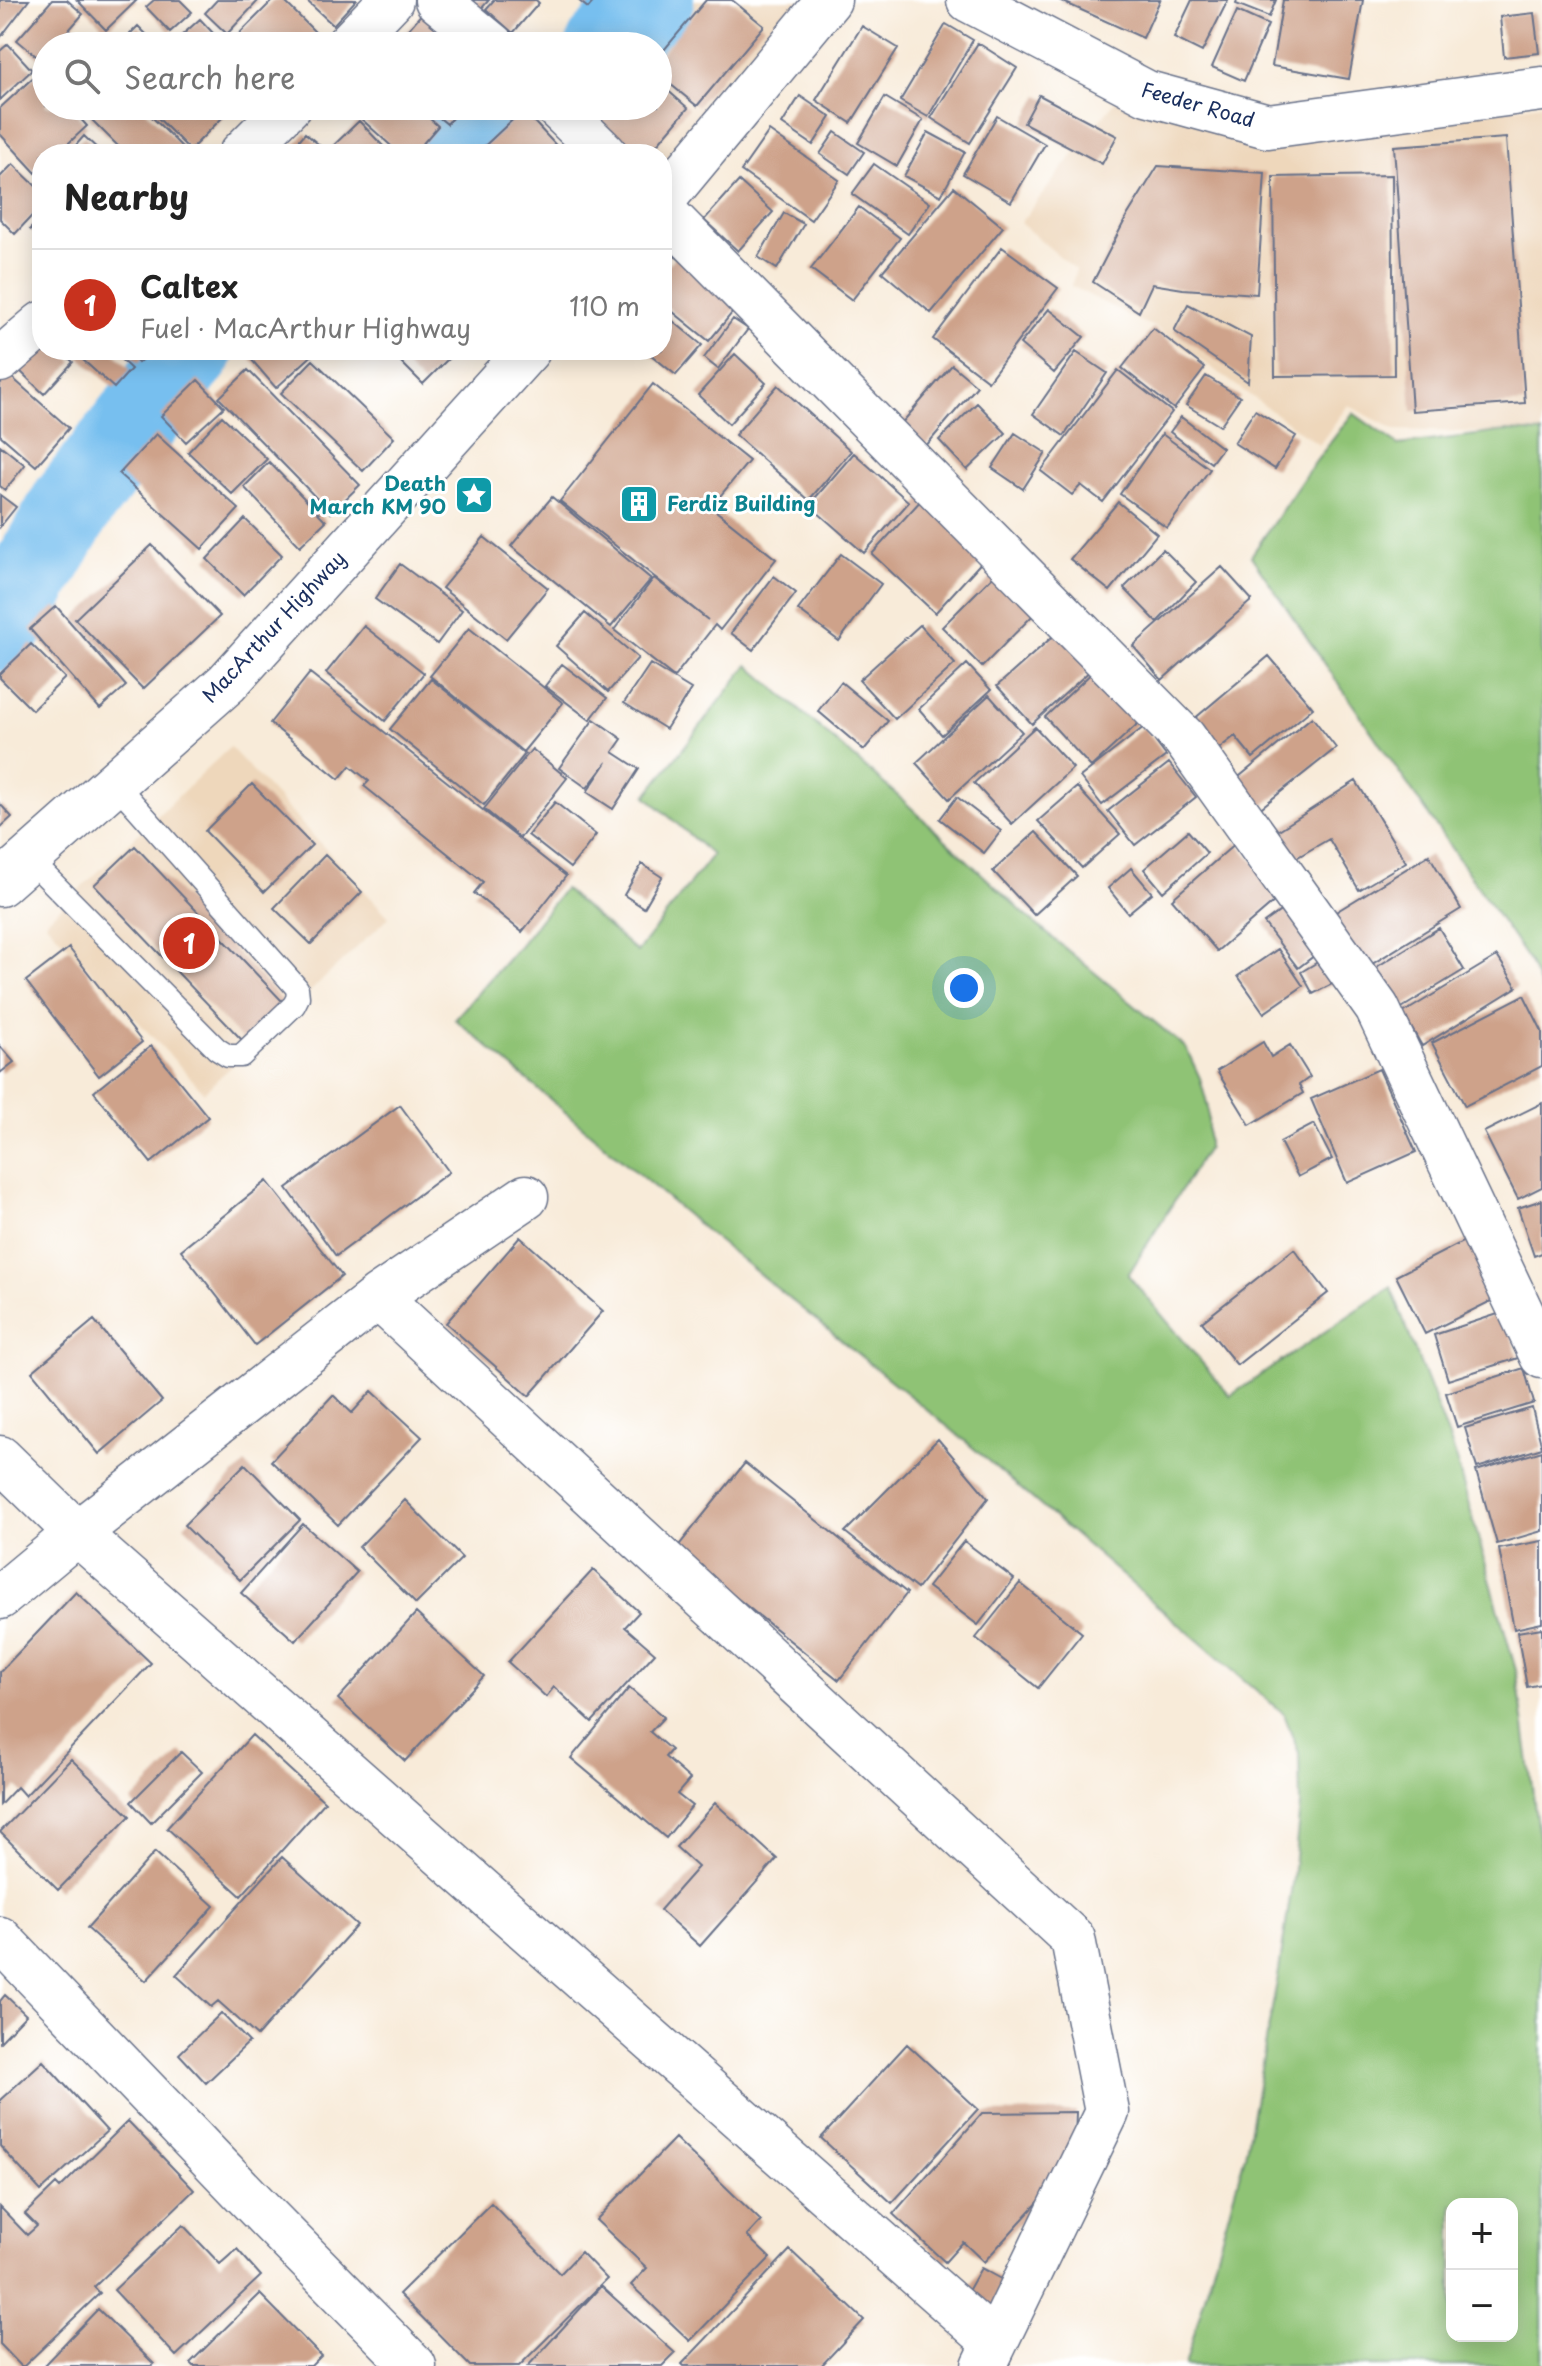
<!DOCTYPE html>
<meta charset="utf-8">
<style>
:root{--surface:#fff;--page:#f2f2f2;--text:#222;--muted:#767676;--line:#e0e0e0;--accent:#c8321e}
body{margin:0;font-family:"Playpen Sans",sans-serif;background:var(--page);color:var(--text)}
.controls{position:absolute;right:24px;bottom:24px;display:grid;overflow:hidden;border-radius:16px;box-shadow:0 4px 20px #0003}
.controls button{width:72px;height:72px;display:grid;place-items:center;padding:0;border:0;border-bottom:2px solid var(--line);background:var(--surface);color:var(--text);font:40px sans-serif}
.you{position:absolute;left:964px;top:988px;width:28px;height:28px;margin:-20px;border:6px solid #fff;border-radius:50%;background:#1a73e8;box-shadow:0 0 0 12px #1a73e833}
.badge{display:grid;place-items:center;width:52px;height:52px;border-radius:50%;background:var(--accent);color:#fff;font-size:26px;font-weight:700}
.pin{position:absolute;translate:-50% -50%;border:4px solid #fff;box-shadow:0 2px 8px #0006}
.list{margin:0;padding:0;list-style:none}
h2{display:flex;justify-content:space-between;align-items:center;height:104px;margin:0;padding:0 32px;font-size:34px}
h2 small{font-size:26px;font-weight:400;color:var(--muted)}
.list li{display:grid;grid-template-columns:52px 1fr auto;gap:24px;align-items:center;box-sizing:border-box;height:112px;padding:0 32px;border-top:2px solid var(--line)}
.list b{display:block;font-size:30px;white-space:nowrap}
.list p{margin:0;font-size:26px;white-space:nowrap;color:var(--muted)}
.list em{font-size:26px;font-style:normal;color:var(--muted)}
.icon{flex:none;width:44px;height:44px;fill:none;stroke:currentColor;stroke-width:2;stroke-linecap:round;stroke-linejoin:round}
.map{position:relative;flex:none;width:1542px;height:2366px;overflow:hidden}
.search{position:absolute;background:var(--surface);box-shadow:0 4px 20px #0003;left:32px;top:32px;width:640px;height:88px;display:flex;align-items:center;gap:20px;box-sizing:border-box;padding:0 28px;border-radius:44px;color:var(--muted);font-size:30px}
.panel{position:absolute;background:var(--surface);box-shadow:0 4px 20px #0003;left:32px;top:144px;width:640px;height:216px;border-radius:32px}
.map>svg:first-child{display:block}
.built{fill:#eed7bb}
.green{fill:#8fc374;stroke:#557969;stroke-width:2;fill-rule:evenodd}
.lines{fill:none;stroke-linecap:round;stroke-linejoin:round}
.river{stroke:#77bfef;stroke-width:84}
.building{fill:#cea28a}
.service-casing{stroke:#687189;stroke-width:25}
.minor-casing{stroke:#687189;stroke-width:47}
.tertiary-casing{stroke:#687189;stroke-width:47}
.secondary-casing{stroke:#687189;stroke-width:47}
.service{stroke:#fff;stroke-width:22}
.minor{stroke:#fff;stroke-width:44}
.tertiary{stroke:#fff;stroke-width:44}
.secondary{stroke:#fff;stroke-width:44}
.labels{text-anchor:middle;stroke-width:6;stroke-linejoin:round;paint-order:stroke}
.street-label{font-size:20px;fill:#1b2f5e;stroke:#fff}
.culture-label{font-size:20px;font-weight:bold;fill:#0d838f;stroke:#fff;text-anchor:end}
</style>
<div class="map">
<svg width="1542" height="2366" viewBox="0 0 1542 2366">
<rect width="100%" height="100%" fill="#fff"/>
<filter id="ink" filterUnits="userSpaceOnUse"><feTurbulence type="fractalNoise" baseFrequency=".0125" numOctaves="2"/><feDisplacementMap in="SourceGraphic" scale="16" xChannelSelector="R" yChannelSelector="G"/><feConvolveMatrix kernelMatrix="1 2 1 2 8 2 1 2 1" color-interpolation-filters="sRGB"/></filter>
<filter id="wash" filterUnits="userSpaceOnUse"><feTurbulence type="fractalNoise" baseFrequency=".006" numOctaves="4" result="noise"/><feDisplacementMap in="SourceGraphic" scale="32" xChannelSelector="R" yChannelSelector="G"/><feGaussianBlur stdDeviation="1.8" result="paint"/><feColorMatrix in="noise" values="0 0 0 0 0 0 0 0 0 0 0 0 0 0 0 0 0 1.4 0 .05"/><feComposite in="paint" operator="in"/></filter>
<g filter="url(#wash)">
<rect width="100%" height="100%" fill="#f8ebd9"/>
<path class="built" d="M673 0H810L662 177V154H613L658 106V46H631Z
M1123 91 1253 146 1542 104V434L1395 430 1348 405 1319 445 1155 327 1139 321 1071 286 1076 270 1020 223Z
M230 747 389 917 204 1092 45 922Z"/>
<path class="green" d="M1353 413 1398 445 1507 431 1542 433V991L1530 963 1251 556 1307 473Z
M748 665 906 803 1031 920 1186 1048 1200 1078 1208 1108V1147L1128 1275 1230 1396 1391 1287 1453 1449 1517 1674 1542 1862V2366H1185L1245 2155 1279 1971 1293 1878 1300 1804 1299 1753 1284 1714 958 1435 711 1235 455 1019 519 946 564 889 637 952 712 855 646 796ZM1452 2204H1512V2336H1452Z"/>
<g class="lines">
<path class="river" d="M608 46 652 0
M443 154 495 106
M0 629 73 503 192 350"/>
</g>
<g id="blocks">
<path class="building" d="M0 0H29L0 38Z
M52 0H67L83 14 55 46H46V57L42 61 17 40Z
M77 0H137L106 30Z
M154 0H180L192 12 170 32 146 7Z
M217 0H259L227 34 205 13Z
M273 0H283L316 33 302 46H241L234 39Z
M306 0H356L333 25Z
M469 0H489L480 10Z
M494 0H536L539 3 513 33 486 9Z
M578 0H595L588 8Z
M706 0H732L764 26 697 106 658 74V57Z
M1059 0H1160L1143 38Z
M1192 0H1228L1202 52 1174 38Z
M1237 0H1276L1269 17 1236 4Z
M1283 0H1363L1349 79 1272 66Z
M424 11 465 46H394Z
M1237 11 1268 25 1244 81 1212 67Z
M1534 13 1539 53 1504 57 1500 17Z
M200 19 225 46H170Z
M946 24 973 40 928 117 900 101Z
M138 26 158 46H118Z
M862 26 898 48 851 123 816 100Z
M978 43 1017 68 970 143 931 118Z
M8 44 32 70 0 100V51Z
M38 73 46 82V106H69L87 126 57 154H42V168L36 173 0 134V108Z
M658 82 688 108 649 154H625L586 106H658Z
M1039 95 1117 136 1102 164 1024 123Z
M800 96 831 117 813 145 782 124Z
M885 97 923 120 897 166 858 143Z
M100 106H141L187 152 185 154H126L89 117Z
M146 106H218L226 114 190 150Z
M347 106H416L438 126 414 154H400Z
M425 106H462L447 124Z
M523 110 564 154H476Z
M997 116 1045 144 1011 202 963 174Z
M359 121 384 147 377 154H338L331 148Z
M769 131 839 180 811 220 741 171Z
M835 132 864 152 849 174 820 154Z
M928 132 965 152 941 196 904 176Z
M305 133 330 154H288Z
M84 136 103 154H68Z
M1506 138 1525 403 1412 411 1394 146Z
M13 164 42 192V205L15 234 0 219V177Z
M874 164 930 203 908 234 852 194Z
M1158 166 1265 173 1257 294 1183 289 1152 284 1139 312 1093 282 1127 216Z
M1392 175 1394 375 1275 376 1273 177Z
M739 181 773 212 738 251 704 220Z
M954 187 1003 227 931 313 882 272Z
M859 207 900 238 852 300 811 269Z
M784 213 804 224 777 269 758 257Z
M42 218V241L30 229Z
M1002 247 1058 288 988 381 933 339Z
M675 256 737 307 709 341 662 303V272Z
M1188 304 1251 337 1248 382 1174 331Z
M1049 309 1084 337 1054 373 1020 344Z
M662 312 702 345 676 375 645 350H662Z
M733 319 748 329 718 369 704 358Z
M1153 328 1205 368 1174 409 1122 368Z
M42 350H61L73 362 44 394 18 369Z
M72 350H111L131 369 114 388Z
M127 350H152L138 363Z
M262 350H318L276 388 251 359Z
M389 350H457L423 384Z
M1076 352 1107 373 1064 436 1033 414Z
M735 354 766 383 729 424 698 395Z
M313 360 394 438 363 471 281 393Z
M952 365 977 386 925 447 900 425Z
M248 370 360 485 331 513 219 398Z
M1118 370 1172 412 1103 502 1081 485 1072 495 1041 471Z
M8 374 69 428 36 466 0 435V384Z
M1206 376 1240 397 1220 426 1186 405Z
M198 380 224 407 186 442 161 416Z
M653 384 749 461 711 507 776 559 720 630 715 625 674 677 614 630 654 578 708 620 560 501Z
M778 385 851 451 809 500 735 435Z
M977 403 1006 433 967 470 939 440Z
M1255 410 1296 436 1275 469 1234 443Z
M222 416 267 459 232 494 188 452Z
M1181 417 1222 448 1211 463 1170 432Z
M1015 433 1046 453 1023 489 992 468Z
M156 434 239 509 202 549 119 474Z
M1162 434 1210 469 1167 528 1120 494Z
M0 445 25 465 5 490 0 486Z
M854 453 909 502 864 553 809 505Z
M269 462 326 521 300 546 244 487Z
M0 495 16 507 0 527Z
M552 497 651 579 611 627 511 546Z
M923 498 987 556 935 613 872 554Z
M1118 502 1157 534 1110 591 1070 559Z
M245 519 282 555 243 595 207 559Z
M484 537 548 588 506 639 442 588Z
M152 545 220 616 143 689 75 619Z
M1163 549 1196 582 1157 622 1124 588Z
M841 554 881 584 839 641 798 610Z
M400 564 462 610 437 644 375 599Z
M1222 567 1252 600 1162 680 1133 646Z
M998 571 1038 610 982 667 942 627Z
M774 576 796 593 753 650 731 633Z
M56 606 126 686 100 709 30 629Z
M585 613 638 658 608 692 556 646Z
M920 625 955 664 895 719 859 680Z
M364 626 424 673 385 721 326 673Z
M469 628 563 703 523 752 430 676Z
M1059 631 1093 668 1032 724 997 686Z
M31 644 65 678 32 710 0 678V674Z
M1269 656 1313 708 1253 758 1235 736 1217 750 1193 720Z
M562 664 607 698 590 720 545 686Z
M650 664 691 689 666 729 624 703Z
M967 664 991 690 942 735 919 709Z
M1097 668 1144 718 1091 767 1045 717Z
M310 673 566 876 522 932 474 893 483 882 364 786 369 781 350 766 339 779 270 723Z
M431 679 525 754 484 805 390 729Z
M841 682 888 721 864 750 818 711Z
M989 695 1022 732 949 799 916 763Z
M1312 717 1336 748 1258 810 1234 781Z
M594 719 622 739 613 752 639 769 613 809 587 792 607 762 587 788 559 768Z
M1035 727 1073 768 1012 824 974 783Z
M1144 727 1166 756 1102 805 1080 777Z
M532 749 567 778 520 838 484 809Z
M1169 763 1196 797 1135 845 1108 811Z
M1356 781 1406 862 1359 890 1329 839 1291 861 1274 833Z
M252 784 312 845 264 892 205 831Z
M1077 787 1120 834 1082 868 1038 821Z
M957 797 1001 831 984 853 940 819Z
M555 802 596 835 570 868 528 835Z
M0 804 12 817 0 828Z
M1188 831 1207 853 1163 892 1144 869Z
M1036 832 1077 876 1034 915 993 871Z
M1237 842 1282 895 1217 951 1172 899Z
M135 846 283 1002 242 1040 94 885Z
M325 855 362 892 311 944 274 908Z
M1429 855 1461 909 1359 972 1326 918Z
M642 864 662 877 644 908 624 895Z
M1131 868 1152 893 1128 913 1108 888Z
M1286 907 1319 952 1298 968 1264 923Z
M1439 928 1464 970 1400 1009 1375 968Z
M69 948 142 1042 99 1076 26 981Z
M1278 949 1303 986 1264 1013 1238 976Z
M1497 956 1517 987 1422 1046 1403 1013Z
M1323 959 1336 982 1313 994 1301 972Z
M1524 995 1542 1031V1066L1465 1106 1432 1043Z
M1263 1042 1271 1057 1290 1045 1310 1077 1299 1085 1303 1093 1250 1125 1217 1071Z
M0 1046 14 1062 0 1073Z
M151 1046 208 1117 151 1163 94 1092Z
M1379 1069 1416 1152 1347 1183 1311 1099Z
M1542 1103V1187L1518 1199 1484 1132Z
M400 1105 449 1172 336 1256 287 1188Z
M1314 1124 1332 1159 1298 1177 1280 1142Z
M267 1181 342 1276 255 1345 181 1250Z
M1542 1200V1253L1534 1256 1518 1208Z
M520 1237 603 1311 529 1396 446 1323Z
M1468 1239 1497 1298 1425 1334 1396 1276Z
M1294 1249 1328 1293 1237 1365 1202 1322Z
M1504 1312 1518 1358 1448 1380 1434 1335Z
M94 1320 162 1401 99 1454 32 1372Z
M1524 1368 1534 1403 1457 1427 1446 1393Z
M372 1391 422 1437 338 1525 271 1461 333 1395 352 1413Z
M1532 1408 1542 1448 1477 1468 1465 1428Z
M938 1439 988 1498 917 1589 845 1532Z
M1542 1451V1531L1497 1544 1476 1471Z
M745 1463 907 1593 839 1680 676 1549Z
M245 1464 300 1520 240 1580 184 1525Z
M405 1500 462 1558 416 1604 359 1547Z
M303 1524 357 1572 295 1641 241 1593Z
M964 1541 1014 1579 978 1625 928 1587Z
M1542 1541V1623L1514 1629 1499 1549Z
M593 1570 639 1612 625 1627 655 1653 592 1722 554 1687 546 1697 508 1662Z
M1020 1583 1082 1633 1038 1688 976 1638Z
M76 1592 151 1663 25 1796 17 1787 0 1805V1672Z
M416 1613 484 1676 405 1761 338 1699Z
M1542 1628V1684L1527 1687 1517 1632Z
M629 1688 664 1717 650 1732 671 1750 665 1757 690 1779 677 1794 692 1806 666 1838 571 1758Z
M252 1735 325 1802 241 1896 167 1828Z
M181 1752 202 1772 151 1823 131 1802Z
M71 1759 130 1816 58 1890 0 1832Z
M715 1803 777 1859 700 1946 660 1910 698 1867 676 1847Z
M155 1852 214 1906 146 1981 87 1928Z
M282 1857 357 1925 257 2036 218 2001 211 2007 176 1975Z
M5 1995 26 2015 0 2042V2001Z
M221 2013 249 2042 206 2083 179 2054Z
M907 2044 978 2109 892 2203 821 2138Z
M43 2061 107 2131 41 2191 0 2146V2100Z
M1076 2112 1075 2140 1047 2207 1039 2201 984 2262 963 2242 945 2262 893 2214 982 2113Z
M128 2121 194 2190 94 2287 100 2293 24 2366H21L0 2344V2207L27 2235 37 2226 25 2214 56 2184 60 2188Z
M675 2138 761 2221 747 2236 770 2258 690 2341 631 2285 647 2268 596 2220Z
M491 2203 560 2274 581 2252 607 2279 519 2366H470L399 2294Z
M183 2225 220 2264 237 2249 261 2276 176 2356 114 2290Z
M790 2250 864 2320 821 2366H684L682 2364Z
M981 2268 1014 2286 999 2316 964 2298Z
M601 2286 675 2353 662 2366H528Z
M260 2294 321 2356 311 2366H193L190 2363Z
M98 2309 154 2364 152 2366H43Z"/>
</g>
</g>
<g filter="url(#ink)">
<use href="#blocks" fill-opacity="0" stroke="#687189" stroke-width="2"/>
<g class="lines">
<g class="service-casing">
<path id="service" d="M29 859 217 1049 228 1056H241L294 1005 298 997 297 988 114 782"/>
</g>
<g class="minor-casing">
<path id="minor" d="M437 0 493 46
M347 46 391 0
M556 106 605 154
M241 154 289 106
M662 210 1184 738 1377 1008 1542 1356
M0 360 42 324
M378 1297 1073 1939 1107 2112 984 2366
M0 1458 77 1533 995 2343
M0 1597 77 1533 378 1297 526 1197
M0 1939 267 2217 414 2366"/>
</g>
<g class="tertiary-casing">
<path id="tertiary" d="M969 0 1147 93 1268 126 1542 89"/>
</g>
<g class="secondary-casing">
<path id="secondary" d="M662 201 829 0
M0 884 227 683 528 350"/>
</g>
<use href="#service" class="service"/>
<use href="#minor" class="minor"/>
<use href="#tertiary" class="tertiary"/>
<use href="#secondary" class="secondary"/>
</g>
</g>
<defs>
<g id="sight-square" transform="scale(2)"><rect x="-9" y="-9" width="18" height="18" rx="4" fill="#0f9aa8" stroke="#fff"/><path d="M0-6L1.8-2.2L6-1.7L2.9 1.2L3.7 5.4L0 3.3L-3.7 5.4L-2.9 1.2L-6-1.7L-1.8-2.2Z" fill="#fff"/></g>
<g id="building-square" transform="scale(2)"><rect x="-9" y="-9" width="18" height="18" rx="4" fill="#0f9aa8" stroke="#fff"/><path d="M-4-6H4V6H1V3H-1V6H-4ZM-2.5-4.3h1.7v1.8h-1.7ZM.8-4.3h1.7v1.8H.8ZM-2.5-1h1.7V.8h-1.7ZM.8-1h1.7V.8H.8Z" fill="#fff"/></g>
</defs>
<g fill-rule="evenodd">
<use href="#sight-square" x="474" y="495"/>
<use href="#building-square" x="639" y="504"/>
</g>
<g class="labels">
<g class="street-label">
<text transform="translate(1198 105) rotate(16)" y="7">Feeder Road</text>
<text transform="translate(274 627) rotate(-47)" y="7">MacArthur Highway</text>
</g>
<g class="culture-label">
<text x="446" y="491">Death<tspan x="446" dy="23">March KM 90</tspan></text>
<text x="667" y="511" text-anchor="start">Ferdiz Building</text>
</g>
</g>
</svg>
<div class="controls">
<button>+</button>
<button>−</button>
</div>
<div class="you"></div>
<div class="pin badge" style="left:189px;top:943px">1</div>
<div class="search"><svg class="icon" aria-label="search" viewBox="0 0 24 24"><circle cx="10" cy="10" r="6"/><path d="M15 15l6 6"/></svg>Search here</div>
<section class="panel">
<h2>Nearby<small></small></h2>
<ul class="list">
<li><span class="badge">1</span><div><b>Caltex</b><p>Fuel · MacArthur Highway</p></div><em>110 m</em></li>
</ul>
</section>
</div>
